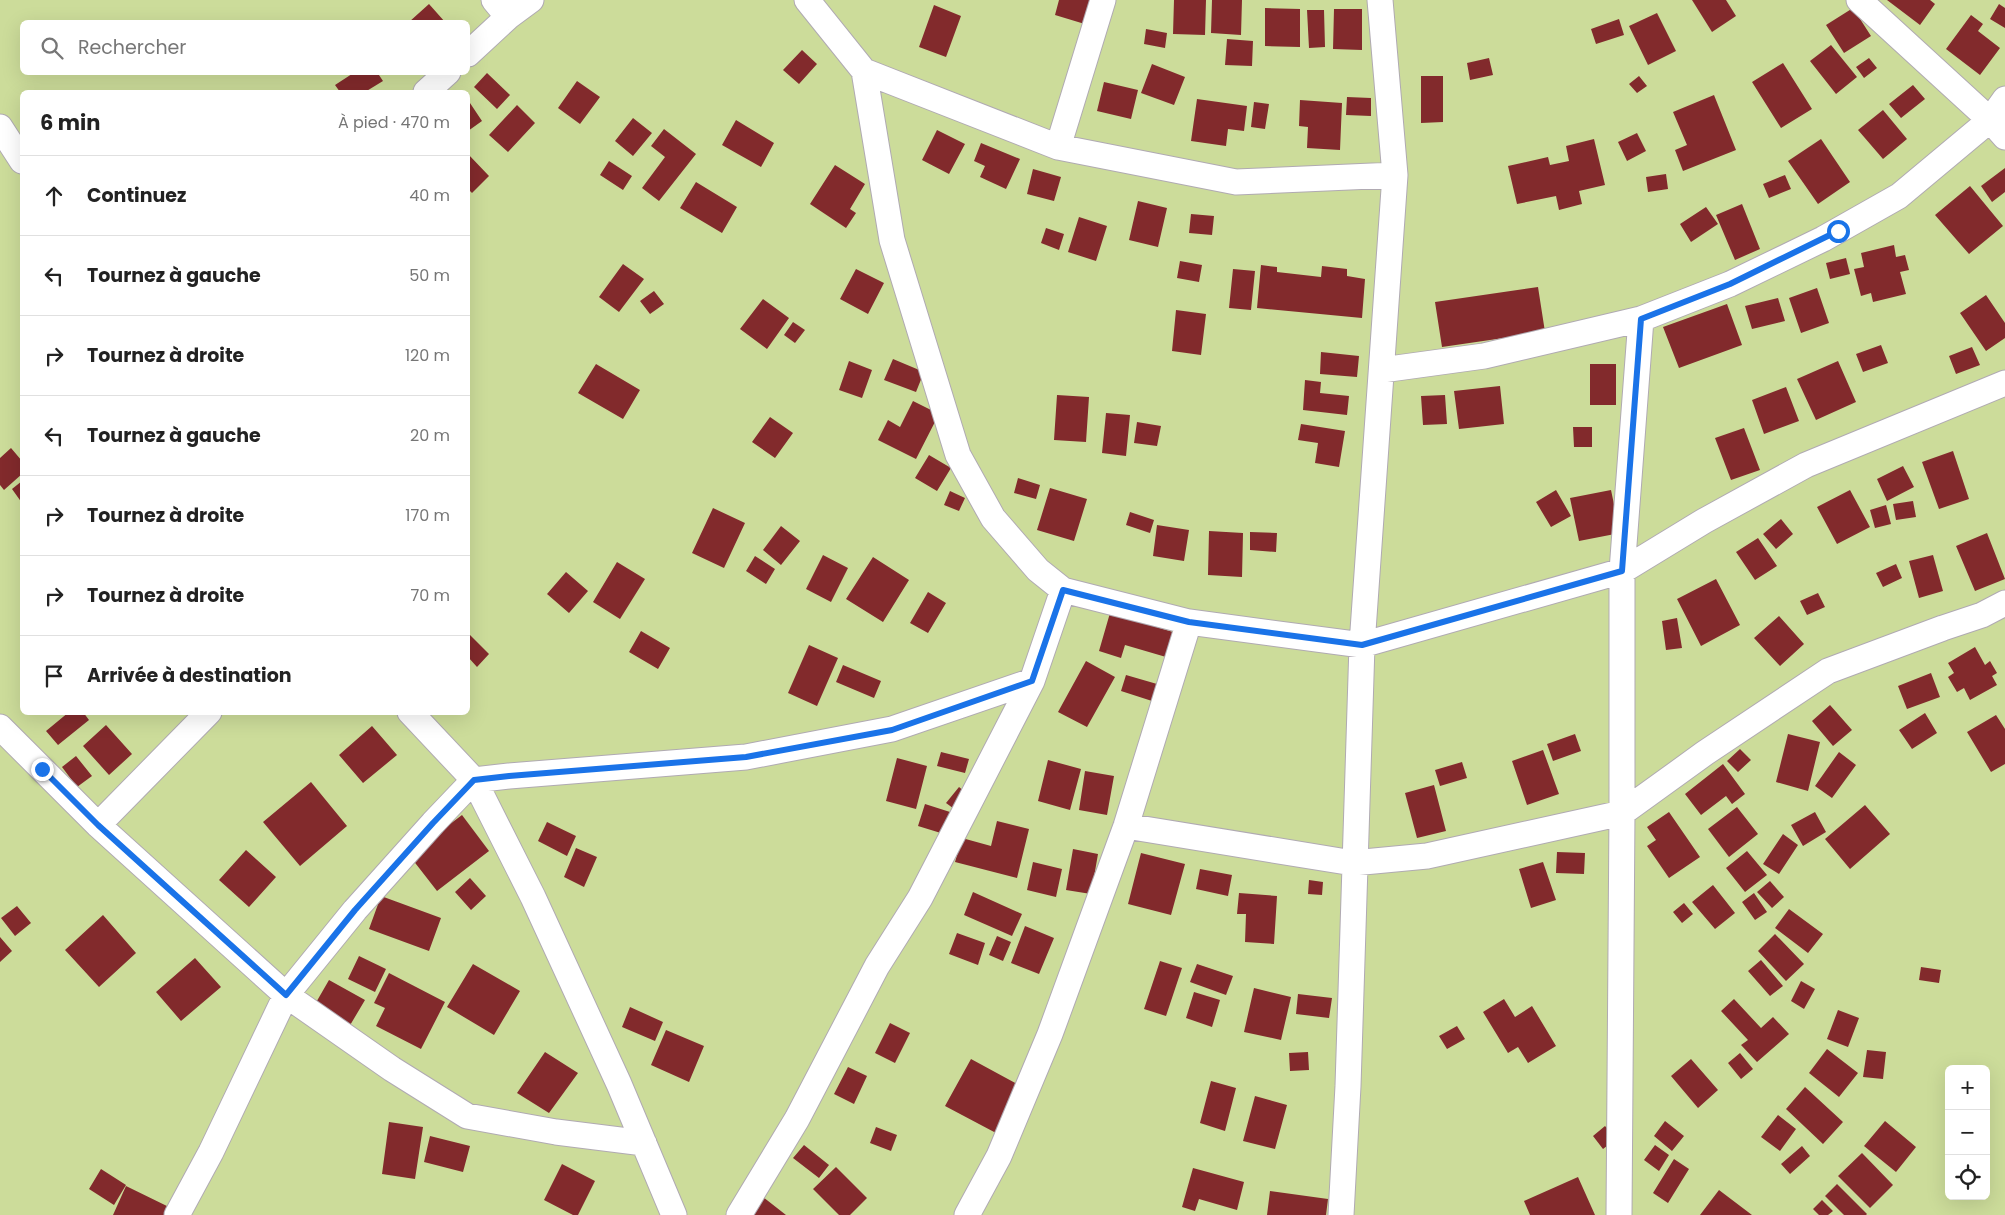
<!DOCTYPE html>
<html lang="fr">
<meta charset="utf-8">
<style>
:root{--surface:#fff;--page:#f6f6f6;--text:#222;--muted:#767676;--line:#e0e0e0}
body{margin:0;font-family:Poppins,sans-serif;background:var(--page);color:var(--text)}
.controls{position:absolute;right:15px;bottom:15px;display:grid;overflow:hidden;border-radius:8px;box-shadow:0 5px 20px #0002}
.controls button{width:45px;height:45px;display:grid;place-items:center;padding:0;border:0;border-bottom:1px solid var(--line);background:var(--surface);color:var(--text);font:25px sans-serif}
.stop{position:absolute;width:15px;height:15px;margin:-11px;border:4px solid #1a73e8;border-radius:50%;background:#fff}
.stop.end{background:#1a73e8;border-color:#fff;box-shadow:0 1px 5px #0008}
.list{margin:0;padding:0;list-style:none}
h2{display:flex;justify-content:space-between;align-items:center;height:65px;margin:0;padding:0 20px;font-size:21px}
h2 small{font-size:16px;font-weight:400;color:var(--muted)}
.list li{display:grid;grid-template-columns:32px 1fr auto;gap:15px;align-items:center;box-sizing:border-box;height:80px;padding:0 20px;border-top:1px solid var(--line)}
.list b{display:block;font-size:19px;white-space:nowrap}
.list em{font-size:16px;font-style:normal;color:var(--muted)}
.icon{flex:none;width:28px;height:28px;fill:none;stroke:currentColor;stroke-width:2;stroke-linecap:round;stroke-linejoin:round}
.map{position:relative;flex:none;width:2005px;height:1215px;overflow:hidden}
.search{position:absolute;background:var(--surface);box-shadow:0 5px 20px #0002;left:20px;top:20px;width:450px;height:55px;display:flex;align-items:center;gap:12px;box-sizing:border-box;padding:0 18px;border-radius:8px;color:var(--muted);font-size:19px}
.panel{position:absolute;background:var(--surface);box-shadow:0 5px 20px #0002;left:20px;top:90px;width:450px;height:625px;border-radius:8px}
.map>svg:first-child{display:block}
.green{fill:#ccdc9a;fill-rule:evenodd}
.building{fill:#822a2c}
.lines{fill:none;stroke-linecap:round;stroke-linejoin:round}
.minor-casing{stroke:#b0aab2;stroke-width:27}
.minor{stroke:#fff;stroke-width:25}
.route{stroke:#1a73e8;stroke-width:6}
</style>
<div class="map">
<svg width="2005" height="1215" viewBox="0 0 2005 1215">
<rect width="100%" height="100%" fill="#f9f3fb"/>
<path class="green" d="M0 0H2005V1215H0ZM22 22H468V72H22ZM22 92H468V712H22ZM1949 1069H1986V1196H1949Z"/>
<path class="building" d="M1059 0H1095L1088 25 1055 15Z
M1174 0H1206L1205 35 1173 34Z
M1212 0H1242L1241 35 1211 33Z
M1692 0H1726L1736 16 1712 32Z
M1887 0H1930L1935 4 1920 25Z
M429 4 445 22H409Z
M1999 4 2005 8V28L1990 19Z
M934 5 961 16 946 57 919 47Z
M1265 8 1300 9V47L1265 46Z
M1853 8 1871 36 1844 53 1826 25Z
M1334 9H1362V50L1333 49Z
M1307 10H1324L1325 47 1309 48Z
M1657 13 1676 51 1648 65 1629 26Z
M1971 15 1983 24 1978 31 2000 48 1980 75 1946 49Z
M1619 19 1624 35 1596 44 1591 29Z
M1146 29 1167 33 1165 48 1144 44Z
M1227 39 1253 41 1252 66 1225 65Z
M1831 45 1857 77 1836 94 1810 61Z
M802 50 817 64 799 84 783 70Z
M1489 58 1493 75 1470 80 1467 63Z
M1869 58 1877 68 1864 78 1856 67Z
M1783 63 1812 109 1781 128 1752 82Z
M1152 64 1185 77 1174 105 1141 93Z
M355 72H377L383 81 365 92H340L335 85Z
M487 73 510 95 497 109 474 87Z
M1421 76H1443V122L1421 123Z
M1639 76 1647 86 1637 93 1629 84Z
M577 81 600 97 580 124 558 108Z
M1104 82 1138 90 1131 119 1097 111Z
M1913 85 1925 99 1901 118 1889 104Z
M1714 95 1736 150 1683 171 1675 150 1687 145 1673 112Z
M1347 97 1371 98V116L1346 115Z
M1197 99 1247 106 1244 131 1228 129 1226 146 1191 141Z
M468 100 482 121 468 131Z
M1300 100 1342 103 1340 150 1307 148 1308 127 1299 126Z
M1254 102 1269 104 1265 129 1251 127Z
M517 105 535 123 508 152 489 135Z
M1883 110 1907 139 1883 159 1858 130Z
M633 118 652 133 633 156 615 141Z
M736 120 774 143 761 167 722 145Z
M664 129 696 154 659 201 642 188 665 157 651 146Z
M937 130 965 144 949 174 922 160Z
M1637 133 1646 151 1627 161 1618 142Z
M1594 139 1605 185 1579 191 1582 204 1559 210 1556 196 1517 204 1508 166 1548 157 1550 165 1569 161 1566 146Z
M1821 139 1850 182 1818 204 1788 161Z
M981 143 1020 159 1006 189 980 177 985 166 974 161Z
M468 154 489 176 472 193 468 189Z
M609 161 632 176 623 190 600 175Z
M835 165 865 184 850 209 856 213 846 228 810 204Z
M2005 168V192L1992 202 1981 186Z
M1033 169 1061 177 1054 201 1027 194Z
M1666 174 1668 189 1648 192 1646 177Z
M1785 175 1791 189 1769 198 1763 184Z
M696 182 737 207 722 233 680 208Z
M1970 186 2003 226 1969 254 1935 215Z
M1138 201 1167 208 1158 247 1129 240Z
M1742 204 1760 249 1735 260 1716 215Z
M1706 207 1718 224 1691 242 1680 224Z
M1191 214 1214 216 1212 235 1189 233Z
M1079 217 1107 226 1096 261 1068 252Z
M1046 228 1064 234 1059 250 1041 243Z
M1894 245 1896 257 1905 255 1909 270 1900 272 1906 294 1873 302 1871 293 1861 296 1854 269 1864 267 1861 253Z
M1846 258 1850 274 1830 279 1826 263Z
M1180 261 1202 265 1199 282 1177 278Z
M623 264 644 279 619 312 599 297Z
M1261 265 1277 267V272L1321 277 1322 266 1347 269V276L1365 279 1362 318 1257 308Z
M856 269 884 283 868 314 840 299Z
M1233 269 1255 271 1251 310 1229 308Z
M1538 287 1545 332 1442 347 1435 302Z
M1817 288 1829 323 1801 333 1789 298Z
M654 291 664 304 650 314 640 301Z
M1986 295 2005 323V338L1986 351 1960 313Z
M1778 298 1785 321 1752 329 1745 306Z
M763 299 789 318 767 349 740 329Z
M1727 304 1742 345 1679 368 1663 327Z
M1176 310 1206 314 1201 355 1172 351Z
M793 322 805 330 795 343 784 335Z
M1881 345 1888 363 1863 372 1856 354Z
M1972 347 1980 365 1956 374 1949 356Z
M1321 352 1359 356 1357 377 1320 374Z
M893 359 924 372 916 392 884 380Z
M849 361 872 370 862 398 839 390Z
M1838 361 1856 402 1816 420 1797 379Z
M596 364 640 390 623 419 578 393Z
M1590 364H1616V405H1590Z
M1305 380 1321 382 1320 393 1349 396 1347 415 1303 410Z
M1500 386 1504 424 1459 429 1454 391Z
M1786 387 1799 421 1764 434 1752 400Z
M1057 395 1089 397 1086 442 1054 440Z
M1445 395 1447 424 1423 425 1421 396Z
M913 401 939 414 916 459 878 440 888 420 900 427Z
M1106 413 1130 415 1126 456 1102 453Z
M770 417 793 433 775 458 752 442Z
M1137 422 1161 426 1157 446 1134 443Z
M1301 424 1345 431 1339 467 1315 463 1318 443 1298 440Z
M1573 427H1592V447H1574Z
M1744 428 1760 470 1731 480 1715 438Z
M11 448 22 461V474L4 490 0 485V458Z
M1953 451 1969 499 1939 509 1922 462Z
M929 455 951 468 937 491 915 478Z
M1903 466 1914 487 1887 501 1877 479Z
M1018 478 1040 485 1036 499 1014 493Z
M22 481V503L12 489Z
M1050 488 1087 499 1074 541 1037 530Z
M1556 490 1571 516 1551 527 1536 502Z
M1611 490 1620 533 1579 541 1570 498Z
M1850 490 1870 527 1837 544 1817 507Z
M950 491 965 498 959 511 944 505Z
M1913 501 1916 517 1896 520 1893 504Z
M1886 505 1891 524 1875 528 1870 510Z
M713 508 745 523 724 568 692 553Z
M1130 512 1154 520 1150 533 1126 525Z
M1781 519 1793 534 1776 549 1763 534Z
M1157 525 1189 530 1184 561 1153 556Z
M781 526 800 541 781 565 763 550Z
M1209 531 1243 533 1242 577 1208 575Z
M1250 532 1277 533 1276 552 1250 550Z
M1987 533 2005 579 1975 591 1956 546Z
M1758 538 1777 566 1755 580 1736 552Z
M823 555 848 568 831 602 806 589Z
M1933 555 1943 591 1919 598 1909 561Z
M755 556 775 569 766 584 746 571Z
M873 557 909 580 883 622 846 599Z
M617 562 645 579 620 619 593 602Z
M1896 564 1902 578 1883 587 1876 573Z
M566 572 588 591 569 613 547 594Z
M1716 579 1740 625 1701 646 1677 599Z
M928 592 946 603 928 633 910 623Z
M1818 593 1825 607 1807 615 1800 601Z
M1110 613 1173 632 1166 657 1125 645 1121 658 1099 651Z
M1779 616 1804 644 1780 666 1754 638Z
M1677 618 1682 648 1666 650 1662 621Z
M641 631 670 648 658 669 629 652Z
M468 633 489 654 477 667 468 657Z
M809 645 838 658 817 706 788 693Z
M1975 647 1985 665 1990 661 1997 673 1992 676 1997 685 1970 700 1964 688 1957 692 1948 677 1954 673 1948 663Z
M1086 661 1115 677 1087 727 1058 712Z
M843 665 881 681 874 698 836 682Z
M1931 673 1940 697 1907 709 1898 686Z
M1126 675 1157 684 1152 701 1121 691Z
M1830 705 1852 730 1833 746 1812 721Z
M69 712H83L89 720 58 745 46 731Z
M1925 713 1937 733 1912 749 1899 730Z
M1996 715 2005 729V764L1991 772 1967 732Z
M106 725 132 754 109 775 83 746Z
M372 726 397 755 363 783 339 755Z
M1575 734 1581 751 1553 761 1547 744Z
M1788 734 1820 742 1808 791 1776 782Z
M1740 749 1751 760 1738 772 1727 761Z
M1543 750 1559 794 1527 805 1512 761Z
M941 752 969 759 965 773 937 766Z
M1839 752 1856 765 1832 798 1815 786Z
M76 756 92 776 77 787 62 767Z
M897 758 927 766 916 809 886 801Z
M1048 760 1081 769 1070 810 1038 801Z
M1462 762 1467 778 1440 786 1435 770Z
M1723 764 1745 794 1732 804 1726 796 1701 815 1685 794Z
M1085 771 1114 776 1107 815 1079 810Z
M311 782 347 826 300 866 263 822Z
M1434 785 1446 831 1417 838 1405 793Z
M959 787 969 795 957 811 946 803Z
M925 804 950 812 944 834 918 826Z
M1865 805 1890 834 1850 869 1825 839Z
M1737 807 1758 834 1729 857 1708 829Z
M1669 812 1700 857 1669 878 1647 846 1656 840 1647 827Z
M1815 812 1826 832 1803 846 1791 825Z
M462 815 489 851 437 891 409 855Z
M997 821 1029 829 1017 878 955 862 962 838 991 846Z
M547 822 576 836 567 856 538 841Z
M1783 834 1798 845 1779 874 1763 864Z
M576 848 597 857 584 887 564 877Z
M1073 849 1098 854 1091 894 1066 890Z
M246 850 276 877 249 907 219 880Z
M1747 851 1767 875 1745 892 1726 868Z
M1557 852 1585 853 1584 874 1556 873Z
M1141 853 1185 864 1171 915 1128 904Z
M1033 862 1062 869 1056 897 1027 890Z
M1543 862 1556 900 1531 908 1519 869Z
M1200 869 1232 875 1228 896 1196 889Z
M470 878 486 896 471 910 455 892Z
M1309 880 1323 882 1322 895 1308 894Z
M1770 881 1784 897 1772 908 1757 892Z
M1713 885 1735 913 1715 929 1692 902Z
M973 892 1022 914 1012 936 964 915Z
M1239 893 1277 896 1274 944 1245 942 1246 914H1237Z
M1754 893 1767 912 1755 920 1742 902Z
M381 896 441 918 429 951 369 929Z
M1684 903 1693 914 1682 923 1673 912Z
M17 906 31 923 15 936 1 918Z
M1789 909 1823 934 1808 953 1775 928Z
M103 915 136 953 99 987 65 950Z
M1025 926 1054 938 1039 974 1011 963Z
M957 933 985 943 978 965 949 954Z
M1775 934 1804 964 1786 981 1758 951Z
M997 936 1011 942 1003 961 989 955Z
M0 937 12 951 0 962Z
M359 956 386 969 375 992 348 979Z
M195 958 221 987 181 1021 156 992Z
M1761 960 1783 986 1770 996 1748 971Z
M1160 961 1182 968 1166 1016 1144 1009Z
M473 964 520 991 494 1035 447 1007Z
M1197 964 1233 976 1226 995 1190 982Z
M1921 967 1941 970 1939 983 1919 980Z
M389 973 445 1002 421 1049 376 1026 385 1008 374 1003Z
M329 980 365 1000 349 1027 314 1006Z
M1801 981 1815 989 1804 1009 1791 1001Z
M1254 988 1291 997 1281 1040 1244 1032Z
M1194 992 1220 1000 1212 1027 1186 1018Z
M1298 994 1332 998 1329 1018 1296 1014Z
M1504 999 1515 1017 1532 1006 1556 1046 1528 1063 1518 1047 1508 1053 1483 1012Z
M1734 999 1761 1028 1773 1017 1789 1034 1757 1062 1741 1045 1748 1040 1721 1011Z
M630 1007 663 1022 655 1041 622 1027Z
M1838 1010 1859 1018 1848 1047 1827 1039Z
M890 1023 910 1033 895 1063 875 1053Z
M1457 1026 1465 1039 1447 1049 1439 1036Z
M666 1030 704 1046 689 1082 651 1065Z
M1827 1049 1858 1073 1839 1097 1809 1073Z
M1867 1050 1886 1052 1883 1079 1863 1077Z
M545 1052 578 1073 549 1113 517 1093Z
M1308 1052 1309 1070 1290 1071 1289 1053Z
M1740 1053 1753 1069 1741 1079 1728 1063Z
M971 1059 1021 1086 996 1133 945 1106Z
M1691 1059 1718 1090 1698 1108 1671 1076Z
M848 1067 867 1076 854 1104 834 1094Z
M1211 1081 1236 1088 1225 1131 1200 1123Z
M1805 1087 1843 1122 1823 1144 1786 1109Z
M1255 1096 1287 1105 1275 1149 1243 1141Z
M1778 1115 1796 1129 1780 1151 1761 1137Z
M1665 1121 1684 1136 1672 1151 1654 1136Z
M1885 1121 1916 1147 1896 1172 1864 1146Z
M389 1122 423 1127 415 1179 382 1174Z
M1605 1126 1616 1139 1603 1149 1593 1136Z
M876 1127 897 1135 891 1151 870 1143Z
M430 1136 470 1146 463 1172 424 1162Z
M804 1145 829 1165 819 1178 793 1158Z
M1655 1145 1669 1155 1659 1171 1644 1160Z
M1802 1146 1810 1156 1790 1174 1781 1164Z
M1862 1153 1893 1185 1870 1208 1838 1176Z
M1674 1159 1689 1169 1668 1203 1653 1193Z
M562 1164 595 1181 578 1215H573L544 1200Z
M836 1167 867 1198 850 1215H839L813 1189Z
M1193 1168 1244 1182 1237 1210 1199 1199 1195 1211 1182 1207Z
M101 1169 126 1185 114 1205 89 1189Z
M1578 1177 1595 1215H1530L1524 1201Z
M1837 1184 1867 1214 1866 1215H1844L1825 1196Z
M126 1186 171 1208 168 1215H113Z
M1719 1190 1752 1215H1700Z
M1270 1191 1328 1199 1326 1215H1267Z
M763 1197 786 1215H750Z
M1822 1200 1833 1211 1828 1215H1819L1813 1209Z"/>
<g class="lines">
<g class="minor-casing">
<path id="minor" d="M494 0 508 17
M807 0 864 71 892 240 958 455 993 518 1038 570 1063 590 1189 622 1362 645 1622 571 1704 521 1806 465 2005 383
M1859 0 1990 120 2005 137
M468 54 508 17 531 0
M864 71 1058 147 1236 182 1395 175
M426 92 448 72
M0 127 22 161
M1058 147 1103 0
M1382 370 1484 356 1641 319 1730 284 1823 239 1899 196 1990 120 2005 99
M410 712 474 780 533 897 619 1084 674 1215
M0 727 98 825 286 995 392 1069 467 1116 556 1132 644 1143
M98 825 209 712
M1126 826 1353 863 1427 856 1622 813 1705 753 1828 671 1943 628 1982 615 2005 603
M177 1215 211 1152 286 995 355 910 433 823 474 780 509 776 746 757 892 729 1032 681
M739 1215 797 1119 877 966 920 898 964 813 1032 681 1063 590
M967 1215 999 1156 1050 1034 1126 826 1189 622
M1341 1215 1348 1086 1362 645 1395 175 1380 0
M1619 1215 1622 813V571L1641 319"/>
</g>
<use href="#minor" class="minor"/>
</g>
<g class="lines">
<path class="route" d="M42 769 98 825 286 995 355 910 433 823 474 780 509 776 746 757 892 730 1032 681 1063 590 1189 622 1362 645 1622 571 1641 319 1730 284 1838 231"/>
</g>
</svg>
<div class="controls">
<button>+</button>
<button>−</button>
<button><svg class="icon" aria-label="locate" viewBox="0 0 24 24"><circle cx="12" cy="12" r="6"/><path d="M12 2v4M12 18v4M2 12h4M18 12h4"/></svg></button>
</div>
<div class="stop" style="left:1838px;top:231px"></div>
<div class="stop end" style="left:42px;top:769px"></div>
<div class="search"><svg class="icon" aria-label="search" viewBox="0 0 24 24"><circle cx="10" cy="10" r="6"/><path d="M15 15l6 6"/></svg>Rechercher</div>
<section class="panel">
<h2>6 min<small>À pied · 470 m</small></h2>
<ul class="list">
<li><svg class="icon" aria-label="ahead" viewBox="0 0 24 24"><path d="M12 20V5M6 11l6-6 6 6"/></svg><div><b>Continuez</b></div><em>40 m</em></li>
<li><svg class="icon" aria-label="left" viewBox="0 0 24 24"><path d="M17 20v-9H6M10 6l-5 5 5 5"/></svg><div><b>Tournez à gauche</b></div><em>50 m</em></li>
<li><svg class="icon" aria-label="right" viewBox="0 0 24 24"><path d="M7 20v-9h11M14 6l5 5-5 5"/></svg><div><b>Tournez à droite</b></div><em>120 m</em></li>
<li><svg class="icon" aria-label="left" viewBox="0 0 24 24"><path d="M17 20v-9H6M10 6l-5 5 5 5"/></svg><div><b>Tournez à gauche</b></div><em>20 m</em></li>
<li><svg class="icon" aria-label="right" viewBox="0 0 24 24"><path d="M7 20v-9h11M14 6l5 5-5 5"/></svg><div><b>Tournez à droite</b></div><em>170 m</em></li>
<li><svg class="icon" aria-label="right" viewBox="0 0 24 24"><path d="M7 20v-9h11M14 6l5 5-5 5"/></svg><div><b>Tournez à droite</b></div><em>70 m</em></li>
<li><svg class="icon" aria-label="arrive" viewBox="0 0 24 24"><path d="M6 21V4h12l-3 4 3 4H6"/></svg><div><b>Arrivée à destination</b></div></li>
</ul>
</section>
</div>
